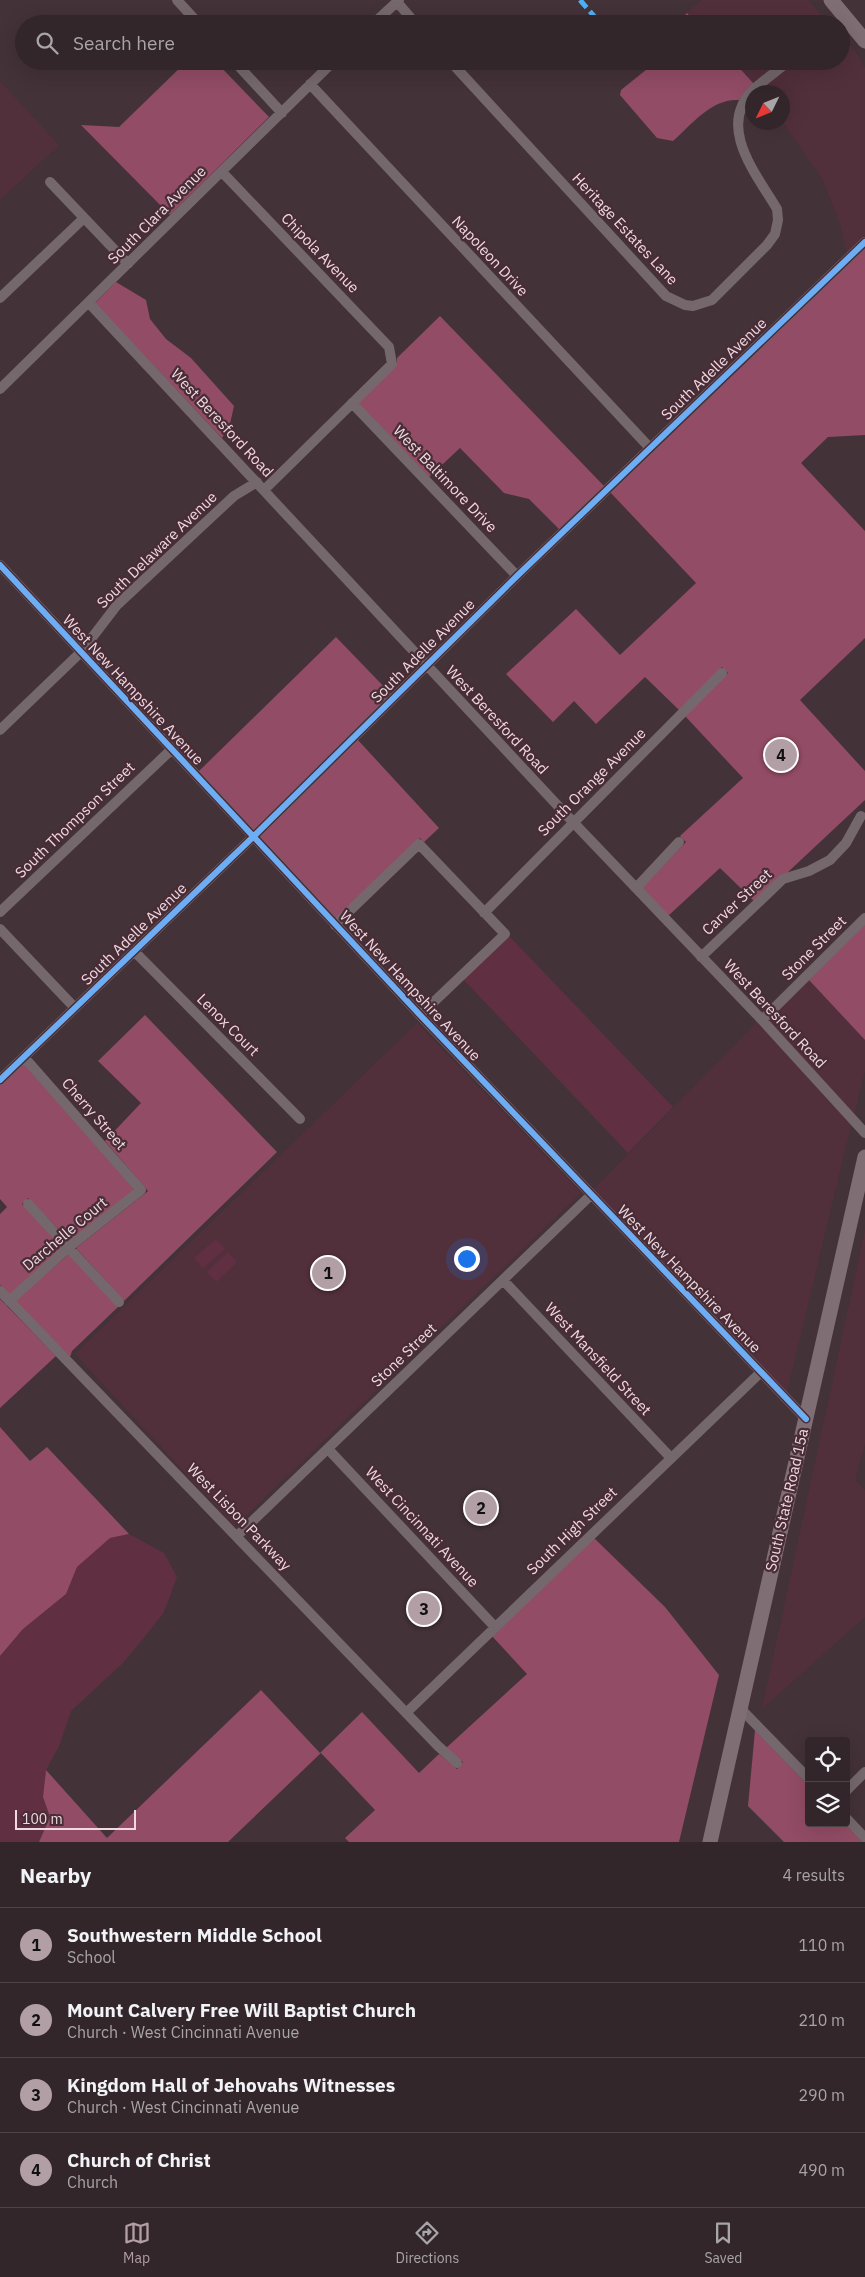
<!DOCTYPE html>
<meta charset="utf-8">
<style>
:root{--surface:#32262a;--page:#3a2e32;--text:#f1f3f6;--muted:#a8a5a8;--line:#4d4347;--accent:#b29fa5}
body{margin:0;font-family:"IBM Plex Sans",sans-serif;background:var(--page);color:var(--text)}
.controls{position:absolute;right:15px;bottom:15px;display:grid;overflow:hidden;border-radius:5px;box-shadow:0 5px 20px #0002}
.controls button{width:45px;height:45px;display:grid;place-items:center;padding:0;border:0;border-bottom:1px solid var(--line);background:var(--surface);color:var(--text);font:25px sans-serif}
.compass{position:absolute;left:745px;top:85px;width:45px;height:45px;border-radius:50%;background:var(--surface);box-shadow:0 5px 20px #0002;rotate:227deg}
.scale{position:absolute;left:15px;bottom:12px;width:121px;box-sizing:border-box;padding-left:5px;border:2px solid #eedae0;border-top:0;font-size:14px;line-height:18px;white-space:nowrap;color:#eedae0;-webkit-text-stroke:4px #492c36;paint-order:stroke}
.you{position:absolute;left:466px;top:1258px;width:18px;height:18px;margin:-12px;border:4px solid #fff;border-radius:50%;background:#1a73e8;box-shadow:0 0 0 8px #1a73e833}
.badge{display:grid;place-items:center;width:32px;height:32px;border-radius:50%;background:var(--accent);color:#111;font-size:16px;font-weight:700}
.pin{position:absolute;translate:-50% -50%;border:2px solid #fff;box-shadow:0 1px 5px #0006}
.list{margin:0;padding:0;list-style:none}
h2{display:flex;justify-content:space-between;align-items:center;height:65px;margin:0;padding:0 20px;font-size:21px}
h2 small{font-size:16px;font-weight:400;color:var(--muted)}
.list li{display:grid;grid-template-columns:32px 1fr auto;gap:15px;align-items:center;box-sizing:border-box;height:75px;padding:0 20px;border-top:1px solid var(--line)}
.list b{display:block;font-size:19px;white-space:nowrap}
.list p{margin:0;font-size:16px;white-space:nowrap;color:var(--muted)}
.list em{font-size:16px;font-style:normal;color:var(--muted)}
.icon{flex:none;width:28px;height:28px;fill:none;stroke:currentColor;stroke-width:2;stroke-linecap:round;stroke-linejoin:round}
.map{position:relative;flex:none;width:865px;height:1842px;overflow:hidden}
.search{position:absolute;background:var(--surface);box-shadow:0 5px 20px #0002;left:15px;right:15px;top:15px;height:55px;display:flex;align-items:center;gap:12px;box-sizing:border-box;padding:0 18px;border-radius:28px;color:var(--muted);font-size:19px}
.sheet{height:365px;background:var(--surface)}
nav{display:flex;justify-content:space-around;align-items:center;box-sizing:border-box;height:70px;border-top:1px solid var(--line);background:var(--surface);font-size:14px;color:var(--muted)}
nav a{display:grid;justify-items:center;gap:2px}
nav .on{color:var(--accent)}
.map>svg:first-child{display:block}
.built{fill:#52303b}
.green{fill:#603042}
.forest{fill:#924c65}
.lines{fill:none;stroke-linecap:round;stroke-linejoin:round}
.minor{stroke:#75686d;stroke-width:10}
.highway{stroke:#7f6e74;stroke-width:15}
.quiet{stroke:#4cb0f7;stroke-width:5;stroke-dasharray:10 5;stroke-linecap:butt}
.cycleway-casing{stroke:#492c36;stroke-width:9}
.cycleway{stroke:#6dadf4;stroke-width:6}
.labels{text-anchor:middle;stroke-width:4.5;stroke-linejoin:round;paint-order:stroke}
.street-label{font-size:15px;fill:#eedae0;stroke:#492c36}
</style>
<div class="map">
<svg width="865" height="1842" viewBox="0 0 865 1842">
<rect width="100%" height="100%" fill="#433238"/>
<path class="built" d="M702 0H808L830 24H697L687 13Z
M841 36 856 52 865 68V236L847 253 840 224 822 178 783 122 782 92H761L760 90 796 61H841Z
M733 61H783L754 84Z
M0 81 59 145 0 200Z
M809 980 865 1040V1070L854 1114 768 1020Z
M757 1022 851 1125 787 1392 593 1190Z
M417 1023 581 1193 235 1526 75 1354Z
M865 1230V1444L855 1480 865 1490V1617L762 1709Z"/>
<path class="green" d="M509 936 673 1107 628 1153 463 979Z
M216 1239 225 1249 203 1268 194 1258Z
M228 1252 237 1262 216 1282 207 1272Z
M129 1534 164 1553 177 1577 163 1614 123 1663 71 1711 59 1746 46 1770 43 1797 50 1817 39 1842H0V1656L23 1629 66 1594 77 1567 110 1538Z"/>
<path class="forest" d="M687 13 697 24H676Z
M187 61H215L269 117 170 215 81 125 119 127Z
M657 61H733L754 84 739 100C712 98 692 124 673 141L657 138 620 95 621 90Z
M865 247V435L828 437 801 463 865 531V638L800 700 865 771V800L787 873 754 901 720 868 668 916 642 888 686 842 680 836 743 778 685 716 728 673 722 667 679 710 645 677 596 724 574 701 553 722 506 674 576 609 620 655 696 583 610 492Z
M116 282 146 300 150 319 166 339 191 358 234 406 230 424 222 438 95 303Z
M440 316 604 486 559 529 529 499 504 493 460 448 429 477 358 403 397 364V358Z
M336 637 391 694 253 831 198 772Z
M357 739 439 828 424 842 420 838 335 919 259 837Z
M865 924V1040L809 980Z
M145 1015 277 1152 124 1301 76 1248 148 1191 105 1141 141 1103 98 1061Z
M24 1063 135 1190 70 1241 28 1198 22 1204 63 1248 10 1295 0 1285V1214L7 1207 0 1199V1085Z
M69 1254 118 1307 72 1351 70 1357 15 1301Z
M0 1299 56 1356 0 1408Z
M0 1427 30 1461 47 1447 129 1534 110 1538 77 1567 66 1594 23 1629 0 1656Z
M593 1537 665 1607 719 1675 679 1842H349L345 1838 375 1810 321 1753 228 1842H39L50 1817 43 1797 46 1770 107 1838 261 1690 320 1753 362 1712 419 1773 439 1754 457 1769 463 1762 446 1748 527 1674 491 1635Z
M755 1730 809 1786V1823H844L862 1842H784L748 1806Z"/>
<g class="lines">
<path class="minor" d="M177 0 199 24
M397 2 416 24
M373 24 399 0
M234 61 282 113
M450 61 666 296 685 305 693 306 712 300 767 245 775 234 778 220 777 209C757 175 716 127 753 90 764 80 777 71 789 61
M310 84 650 448
M222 172 389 347 392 364 264 490
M50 182 128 264
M0 298 84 218
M89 303 573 822 762 1020 865 1133
M0 389 334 61
M352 403 517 576
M0 565 420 1015 806 1419
M0 730 81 652 117 605 234 496 257 482
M636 888 679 842
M0 912 171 750
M484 913 722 673
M335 925 419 844 505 934 420 1015
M0 929 75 1008
M134 951 300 1119
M701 957 783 879 809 871 830 860 846 843 861 816
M762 1020 865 918
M0 1080 253 837 517 576 865 242
M28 1204 119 1302
M503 1280 671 1458
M0 1291 438 1746 457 1763
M9 1301 69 1247 141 1190 24 1057
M328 1449 494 1626
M237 1536 591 1195
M740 1708 809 1779
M406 1713 761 1372
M846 1791 865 1772
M846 1818 865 1838"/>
<path class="highway" d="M831 0 865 41
M710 1842 865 1157"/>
<path class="quiet" d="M580 0 601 24"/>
<g class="cycleway-casing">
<path id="cycleway" d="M0 565 420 1015 806 1419
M0 1080 253 837 517 576 865 242"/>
</g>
<use href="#cycleway" class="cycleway"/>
</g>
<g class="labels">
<g class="street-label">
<text transform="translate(157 215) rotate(-45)" y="5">South Clara Avenue</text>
<text transform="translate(625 229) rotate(47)" y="5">Heritage Estates Lane</text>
<text transform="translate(320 253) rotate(46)" y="5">Chipola Avenue</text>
<text transform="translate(490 256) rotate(47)" y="5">Napoleon Drive</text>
<text transform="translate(714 369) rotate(-44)" y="5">South Adelle Avenue</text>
<text transform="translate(222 423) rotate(47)" y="5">West Beresford Road</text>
<text transform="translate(445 479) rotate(46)" y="5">West Baltimore Drive</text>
<text transform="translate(157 550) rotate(-44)" y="5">South Delaware Avenue</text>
<text transform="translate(423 651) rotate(-45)" y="5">South Adelle Avenue</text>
<text transform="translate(133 690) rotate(47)" y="5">West New Hampshire Avenue</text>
<text transform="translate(497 720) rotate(47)" y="5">West Beresford Road</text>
<text transform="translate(592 782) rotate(-45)" y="5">South Orange Avenue</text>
<text transform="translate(75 820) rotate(-44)" y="5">South Thompson Street</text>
<text transform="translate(737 902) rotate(-43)" y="5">Carver Street</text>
<text transform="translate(134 934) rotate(-44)" y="5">South Adelle Avenue</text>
<text transform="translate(814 948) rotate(-45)" y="5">Stone Street</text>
<text transform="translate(410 986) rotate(47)" y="5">West New Hampshire Avenue</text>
<text transform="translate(775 1014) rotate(47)" y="5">West Beresford Road</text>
<text transform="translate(228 1025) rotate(45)" y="5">Lenox Court</text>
<text transform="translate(94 1114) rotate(49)" y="5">Cherry Street</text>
<text transform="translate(65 1234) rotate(-40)" y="5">Darchelle Court</text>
<text transform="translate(689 1279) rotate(46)" y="5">West New Hampshire Avenue</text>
<text transform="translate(404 1355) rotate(-44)" y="5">Stone Street</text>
<text transform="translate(598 1359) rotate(47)" y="5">West Mansfield Street</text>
<text transform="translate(787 1500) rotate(-77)" y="5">South State Road 15a</text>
<text transform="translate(239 1517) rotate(46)" y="5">West Lisbon Parkway</text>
<text transform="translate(422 1527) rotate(47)" y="5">West Cincinnati Avenue</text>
<text transform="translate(572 1531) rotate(-44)" y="5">South High Street</text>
</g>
</g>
</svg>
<div class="controls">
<button><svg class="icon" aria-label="locate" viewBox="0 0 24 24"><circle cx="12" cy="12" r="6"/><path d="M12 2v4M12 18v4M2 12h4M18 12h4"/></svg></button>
<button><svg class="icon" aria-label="layers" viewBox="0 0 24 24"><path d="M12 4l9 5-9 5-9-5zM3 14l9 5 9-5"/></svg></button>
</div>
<svg class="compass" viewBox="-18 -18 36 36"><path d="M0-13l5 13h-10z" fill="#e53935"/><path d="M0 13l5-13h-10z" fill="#a8a5a8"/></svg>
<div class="scale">100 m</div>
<div class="you"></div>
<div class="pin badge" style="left:328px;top:1273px">1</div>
<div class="pin badge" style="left:481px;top:1508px">2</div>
<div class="pin badge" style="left:424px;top:1609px">3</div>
<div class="pin badge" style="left:781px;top:755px">4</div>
<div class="search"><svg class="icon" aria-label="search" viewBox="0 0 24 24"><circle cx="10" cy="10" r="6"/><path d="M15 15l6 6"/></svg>Search here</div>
</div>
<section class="sheet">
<h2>Nearby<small>4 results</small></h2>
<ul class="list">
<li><span class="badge">1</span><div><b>Southwestern Middle School</b><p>School</p></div><em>110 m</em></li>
<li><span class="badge">2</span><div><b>Mount Calvery Free Will Baptist Church</b><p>Church · West Cincinnati Avenue</p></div><em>210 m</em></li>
<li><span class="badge">3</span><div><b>Kingdom Hall of Jehovahs Witnesses</b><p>Church · West Cincinnati Avenue</p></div><em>290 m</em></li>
<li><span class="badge">4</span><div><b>Church of Christ</b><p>Church</p></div><em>490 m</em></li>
</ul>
</section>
<nav>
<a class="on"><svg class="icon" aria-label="map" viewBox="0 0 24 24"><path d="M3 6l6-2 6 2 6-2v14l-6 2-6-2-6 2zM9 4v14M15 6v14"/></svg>Map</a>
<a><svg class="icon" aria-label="directions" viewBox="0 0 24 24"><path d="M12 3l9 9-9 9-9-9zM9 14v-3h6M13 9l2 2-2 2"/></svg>Directions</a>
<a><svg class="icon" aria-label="saved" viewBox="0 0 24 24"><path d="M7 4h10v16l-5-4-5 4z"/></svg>Saved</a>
</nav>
